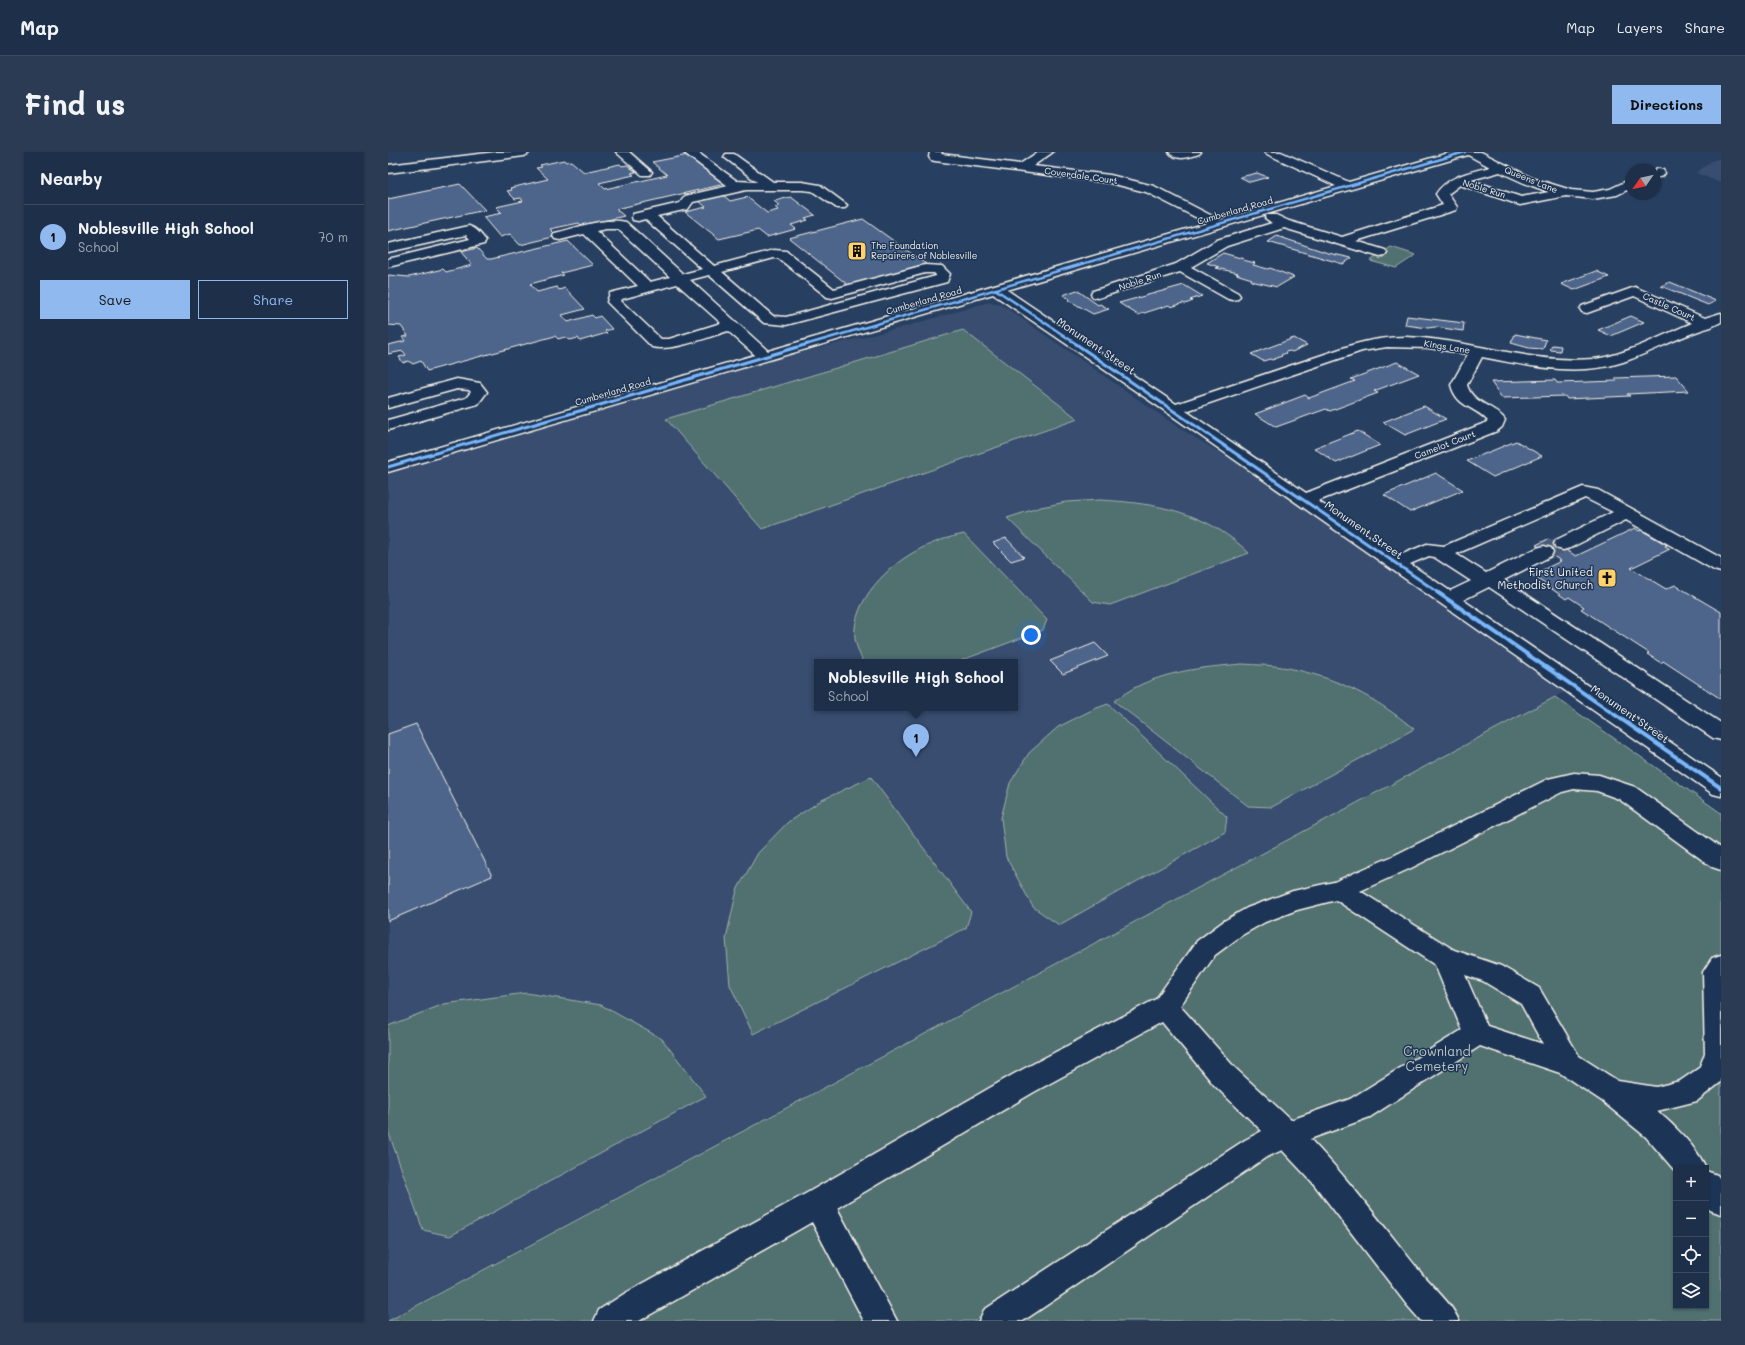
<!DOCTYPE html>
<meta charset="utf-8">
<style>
:root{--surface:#1d2f49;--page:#2a3b53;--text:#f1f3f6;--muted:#a0a9b4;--line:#3b4a61;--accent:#90b9f0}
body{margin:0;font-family:Mali,sans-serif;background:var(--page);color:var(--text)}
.controls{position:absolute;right:12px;bottom:12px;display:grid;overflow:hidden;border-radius:0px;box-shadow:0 1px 3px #0004}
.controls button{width:36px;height:36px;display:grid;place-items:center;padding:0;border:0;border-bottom:1px solid var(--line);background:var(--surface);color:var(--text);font:20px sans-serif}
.compass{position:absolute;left:1237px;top:12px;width:36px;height:36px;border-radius:50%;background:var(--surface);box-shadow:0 1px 3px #0004;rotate:236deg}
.you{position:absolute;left:643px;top:483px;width:14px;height:14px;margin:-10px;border:3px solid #fff;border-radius:50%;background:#1a73e8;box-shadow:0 0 0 6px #1a73e833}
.badge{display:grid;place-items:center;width:26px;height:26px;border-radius:50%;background:var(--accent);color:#111;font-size:13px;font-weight:700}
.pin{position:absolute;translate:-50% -33px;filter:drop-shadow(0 1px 2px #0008)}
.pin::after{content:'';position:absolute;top:21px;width:14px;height:12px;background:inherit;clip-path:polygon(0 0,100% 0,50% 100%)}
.popup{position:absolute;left:426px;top:507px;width:204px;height:52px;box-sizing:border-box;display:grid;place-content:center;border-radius:0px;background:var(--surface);filter:drop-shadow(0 1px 3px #0005);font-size:13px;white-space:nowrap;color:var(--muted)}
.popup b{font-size:15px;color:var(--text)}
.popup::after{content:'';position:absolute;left:50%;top:100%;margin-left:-8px;border:8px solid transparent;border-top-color:var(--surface)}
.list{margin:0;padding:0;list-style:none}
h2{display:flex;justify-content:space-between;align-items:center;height:52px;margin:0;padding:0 16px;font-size:17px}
h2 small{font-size:13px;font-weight:400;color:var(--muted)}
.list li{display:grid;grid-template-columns:26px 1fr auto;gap:12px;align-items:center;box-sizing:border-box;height:64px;padding:0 16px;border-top:1px solid var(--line)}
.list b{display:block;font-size:15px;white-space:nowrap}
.list p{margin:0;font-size:13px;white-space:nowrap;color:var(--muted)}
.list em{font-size:13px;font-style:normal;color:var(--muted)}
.actions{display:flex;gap:8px;padding:12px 16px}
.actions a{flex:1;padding:9px 0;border:1px solid var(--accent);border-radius:0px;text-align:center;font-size:14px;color:var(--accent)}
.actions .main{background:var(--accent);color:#111}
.icon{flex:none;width:22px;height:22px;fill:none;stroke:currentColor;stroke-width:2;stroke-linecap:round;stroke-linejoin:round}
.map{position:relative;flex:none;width:1333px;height:1169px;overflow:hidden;border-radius:0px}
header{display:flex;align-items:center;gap:24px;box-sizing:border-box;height:56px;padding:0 20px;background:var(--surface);border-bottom:1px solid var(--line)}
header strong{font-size:19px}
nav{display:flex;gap:22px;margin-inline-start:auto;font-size:14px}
.intro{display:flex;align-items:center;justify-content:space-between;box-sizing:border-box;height:96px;padding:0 24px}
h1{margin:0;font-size:28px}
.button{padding:10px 18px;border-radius:0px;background:var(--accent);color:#111;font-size:14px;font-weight:700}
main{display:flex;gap:24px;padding:0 24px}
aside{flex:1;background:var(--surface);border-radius:0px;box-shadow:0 1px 3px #0004}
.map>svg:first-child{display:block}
.built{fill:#374d70;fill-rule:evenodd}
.green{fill:#51706f;stroke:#a2b0ac;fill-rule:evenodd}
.building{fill:#4e658b;stroke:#f4f1e8}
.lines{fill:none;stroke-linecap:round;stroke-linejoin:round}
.minor-tunnel{stroke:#465a75;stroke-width:17;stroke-dasharray:17 8;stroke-linecap:butt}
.minor-casing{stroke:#f4f1e8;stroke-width:3}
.minor{fill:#1d3557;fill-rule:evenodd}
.cycleway-far2-casing{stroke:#1d3557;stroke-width:4}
.cycleway-far1-casing{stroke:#1d3557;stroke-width:5}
.cycleway-casing{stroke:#1d3557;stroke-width:6}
.cycleway-far2{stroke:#7ab7fb;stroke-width:2.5}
.cycleway-far1{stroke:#7ab7fb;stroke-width:3}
.cycleway{stroke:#7ab7fb;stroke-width:4}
.labels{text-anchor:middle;stroke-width:3;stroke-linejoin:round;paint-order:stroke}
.far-street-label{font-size:9px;fill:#f4f1e8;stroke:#1d3557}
.far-poi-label{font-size:9px;fill:#f4f1e8;stroke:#1d3557;text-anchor:start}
.street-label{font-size:11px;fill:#f4f1e8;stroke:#1d3557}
.poi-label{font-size:11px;fill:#f4f1e8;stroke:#1d3557;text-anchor:end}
.near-park-label{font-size:13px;fill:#bbc4be;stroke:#1d3557}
</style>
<header>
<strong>Map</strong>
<nav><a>Map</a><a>Layers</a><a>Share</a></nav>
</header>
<div class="intro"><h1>Find us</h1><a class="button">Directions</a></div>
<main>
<aside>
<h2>Nearby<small></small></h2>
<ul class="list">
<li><span class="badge">1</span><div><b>Noblesville High School</b><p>School</p></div><em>70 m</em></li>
</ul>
<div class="actions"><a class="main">Save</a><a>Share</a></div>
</aside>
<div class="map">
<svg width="1333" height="1169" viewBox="0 0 1333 1169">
<rect width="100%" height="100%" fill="#273f61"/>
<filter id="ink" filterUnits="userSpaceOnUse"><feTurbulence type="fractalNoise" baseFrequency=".025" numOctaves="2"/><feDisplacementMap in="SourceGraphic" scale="8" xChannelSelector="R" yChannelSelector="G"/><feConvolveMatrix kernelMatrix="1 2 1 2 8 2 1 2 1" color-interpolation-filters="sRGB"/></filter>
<g filter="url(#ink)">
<path class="built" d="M1333 6V31L1308 21 1323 9Z
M601 150 614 153 793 277 877 328 1180 538 0 1168V322L378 209 512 176ZM429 510H627V556H429Z"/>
<path class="green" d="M1003 95 1028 103 1008 116 982 109Z
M575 178 690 267 374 377 278 267Z
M712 348C769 351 819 360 861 401L722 453 705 450 619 366 653 355 678 350Z
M576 382 659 468 655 478 569 510H475C472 503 468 494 467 487 463 449 501 412 532 397 545 390 561 385 576 382Z
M854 512C869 513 886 513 900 516 950 526 987 545 1026 577L884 655 860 654 726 549C735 543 743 537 752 533 785 518 819 515 854 512Z
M1167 545 1333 661V1169H0ZM1288 1016H1318V1154H1288Z
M720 552 839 665 837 680 671 773 645 755 618 705 613 666 622 631 641 601 670 575 706 557Z
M483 625 583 760 578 776 365 882 342 833 338 786 349 738 370 701 400 670 434 648Z
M138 841 213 853 274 887 318 944 62 1084 35 1078 0 979V874L56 852Z"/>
<path class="building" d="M300 3 337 32 228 57 236 64 194 74 191 71 162 77 169 84 132 93 122 82 112 85 95 65 114 61 108 55 135 49 133 46 127 47 119 39 124 38 122 36 160 27 148 16 154 15 152 13 176 8 178 10 183 9 196 20 232 12 234 14 239 13 248 20 243 21 246 23 211 31 217 37 279 23 264 10Z
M869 21 880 25 862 30 852 25Z
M72 32 97 58 0 79V47Z
M335 43 342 49 359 45 379 61 390 58 387 55 392 54 386 49 403 45 427 63 417 66 420 68 403 73 408 77 379 85 370 78 331 87 297 60 318 55 311 49Z
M475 67 538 112 460 133 401 86Z
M889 84 940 101 964 106 955 112 880 90Z
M180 89 205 113 173 121 176 123 142 132 149 140 169 135 171 138 177 136 197 157 174 163 180 170 204 163 207 166 212 164 224 177 217 179 219 181 192 189 190 186 182 188 177 185 170 187 167 184 39 219 33 209 25 212 20 209 15 211 11 205 18 203 15 199 0 202V193L17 189 14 185 20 184 13 174 0 173V123L21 125 55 117 58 120 84 113 73 100 89 96 99 107H103Z
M835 101 856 107 855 108 867 111 865 113 880 117 882 116 906 125 889 135 863 129 864 127 848 122 850 121 828 116 831 115 819 111Z
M1208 119 1221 125 1186 138 1173 132Z
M1282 130 1328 149 1320 153 1273 134Z
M796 133 814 144 802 148 805 149 797 152 795 151 783 155 781 153 750 163 731 151Z
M689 138 710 153 712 152 721 157 705 162 680 148 682 147 675 143Z
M1019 164 1076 171 1075 179 1047 175 1040 176 1017 173Z
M1243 164 1256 170 1223 184 1210 178Z
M1127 182 1158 188 1155 197 1141 196 1123 191Z
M906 186 919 193 904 200 902 199 897 200 898 201 893 203 894 204 884 208 882 207 875 209 863 202Z
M1164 193 1173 194 1172 199 1162 198Z
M1009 210 1031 222 986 239 990 241 942 259 938 257 888 275 867 262 917 243 921 246 967 229 963 227Z
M1288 224 1301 239 1239 242 1242 244 1179 247 1177 244 1114 246 1103 230 1167 228 1169 231 1229 229 1227 226Z
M1036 254 1058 267 1017 283 995 270Z
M970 279 992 293 948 311 926 296Z
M1128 289 1154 304 1105 325 1079 309Z
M1048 321 1075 338 1022 360 996 343Z
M1247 376 1251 379 1253 378 1279 393 1277 394 1282 397 1243 416 1278 437 1287 433 1333 460V547L1275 509 1273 511 1259 502 1261 501 1193 457 1196 455 1181 445 1178 447 1144 423 1173 409 1148 393 1160 387 1188 404Z
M618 386 636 405 623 409 605 391Z
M707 491 720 504 675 522 662 509Z
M28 572 104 724 0 769V582Z"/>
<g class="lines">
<path class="minor-tunnel" d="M1156 400 1175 392"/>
<g class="minor-casing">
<path id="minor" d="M108 0H142L140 2 136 4 0 21V13Z
M228 0H241L264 20 262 23H254Z
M295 0H309L349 29 369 30 336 5 338 2H346L385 30H414L432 33 459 53 457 56H449L424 39 414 38H358L305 50 300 57 269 64 326 114 386 98 398 99 446 137 537 113 554 114 562 122 559 130 398 173 376 171 321 123 302 128 380 199 819 71 758 40 722 31 547 9 543 8 541 5 542 0H554L553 2 632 12 650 0H665L645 14 722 23 766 34 832 68 948 34 879 2 877 0H893L961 30 1064 0H1093L1144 26 1183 38 1205 40 1222 37 1243 27V36L1229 43 1205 47 1178 44 1132 53 1072 33 1060 42 1069 55 1068 58 968 89 997 98 999 101 997 104 992 105 896 76 839 94 803 115 850 141 852 144 850 147 845 148 840 147 792 120 710 146 705 145 703 142 705 139 788 112 829 88 884 71 877 66 878 63H888L901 69 954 85 1055 53 1048 42C1059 24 1083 20 1102 15L1080 3 619 138 788 252 964 193C981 188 999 185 1018 185 1081 187 1141 212 1205 207 1233 205 1277 182 1304 171L1246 144 1199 161 1194 160 1192 157 1194 154 1247 135 1317 166 1333 161V170L1323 175C1293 183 1265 200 1235 210 1190 225 1140 214 1094 205L1079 233C1084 252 1107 253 1117 268L1114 275 1109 279 930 349 1010 404 1039 392 1056 394 1195 335 1210 338 1333 406V420L1326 418 1238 368 1182 396 1175 398 1168 396 1166 392 1168 388 1225 360 1197 346 1068 402 1098 421 1149 396 1156 394 1163 396 1165 400 1163 404 1116 428 1333 571V588L1325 586 1101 435 1075 448 1333 625V644L1325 642 780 261 605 142 0 320V310L367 203 340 179C320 185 284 200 264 195L219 150 222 141 250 134 196 82 172 88 167 87 165 84 167 81C189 76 216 65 238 70L295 122 314 117 257 67 250 69 245 68 244 65 245 62 292 51 297 44 340 34ZM1112 20 1136 31 1161 40 1133 45 1083 28ZM218 77H230L282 125 262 130 208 79ZM386 106H390L439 145 444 146 537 121H546L548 123V124L398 165 385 164 334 120ZM289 132 333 171 281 187H273L233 149 234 147ZM999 195 1041 196 1080 202 1063 233C1069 256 1087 254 1100 269L1097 271 918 341 798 259 974 199ZM1041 404 1046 405 1083 429 1062 439 1022 412Z
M781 0H813L811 2C801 5 789 10 781 0Z
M1271 17 1275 18 1277 21 1275 24 1267 26V18Z
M81 74C88 76 94 83 98 89L96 92 0 115V107L82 87 78 83 0 100V92Z
M69 227 92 231 99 240 90 252 0 278V268L78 246 83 240 81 238 69 237 0 256V246Z
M1186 621 1211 623 1247 635 1333 696V718L1324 715 1231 647 1209 639 1186 637 1174 640 1023 716 972 739 1066 798 1113 814 1151 836 1191 904 1230 929 1268 935 1292 929 1311 916 1317 902 1315 820 1324 806 1333 803V930L1309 949 1269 959C1286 973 1309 996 1318 1016H1288V1020L1258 985 1214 949 1172 921 1092 894 982 965 922 987C962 1029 997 1076 1033 1121 1046 1137 1063 1150 1071 1169H1033L1019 1153 925 1031 894 998 877 1006 635 1169H591L596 1158 857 988 874 979 827 934 774 870 646 940 449 1056 509 1169H476L424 1070 251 1169H206L211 1158 236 1142 419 1041 626 922 768 847 809 789 836 769 859 756 905 739 946 730 1005 704 1160 627ZM948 748 1047 813 1074 878 962 947 903 968 847 916 792 854 827 803 854 783 877 770 909 758ZM1077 823 1095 829 1133 852 1155 892 1099 874Z
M1318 1019 1329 1023 1333 1028V1062L1322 1058 1318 1054Z"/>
</g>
<use href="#minor" class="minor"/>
<g class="cycleway-far2-casing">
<path id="cycleway-far2" d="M607 137 690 193
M417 193 1077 0"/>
</g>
<g class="cycleway-far1-casing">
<path id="cycleway-far1" d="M688 192 1051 441
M0 315 420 192"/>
</g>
<g class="cycleway-casing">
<path id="cycleway" d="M1049 440 1333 636"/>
</g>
<use href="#cycleway-far2" class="cycleway-far2"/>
<use href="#cycleway-far1" class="cycleway-far1"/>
<use href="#cycleway" class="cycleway"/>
</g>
</g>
<defs>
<g id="building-square" transform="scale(1)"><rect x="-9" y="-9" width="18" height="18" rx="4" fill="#ffd166" stroke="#1d3557"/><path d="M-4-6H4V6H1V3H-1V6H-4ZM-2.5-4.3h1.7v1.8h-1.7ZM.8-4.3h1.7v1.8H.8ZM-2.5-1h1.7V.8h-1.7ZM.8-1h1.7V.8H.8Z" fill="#111"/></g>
<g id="church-square" transform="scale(1)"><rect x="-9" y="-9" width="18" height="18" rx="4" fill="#ffd166" stroke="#1d3557"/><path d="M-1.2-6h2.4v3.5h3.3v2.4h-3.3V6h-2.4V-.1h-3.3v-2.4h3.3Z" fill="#111"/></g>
</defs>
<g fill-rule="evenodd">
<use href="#building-square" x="469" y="99"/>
<use href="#church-square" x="1219" y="426"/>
</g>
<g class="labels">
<g class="far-street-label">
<text transform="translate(693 24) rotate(8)" y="3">Coverdale Court</text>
<text transform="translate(1143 28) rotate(22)" y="3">Queens Lane</text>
<text transform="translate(1096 37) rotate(17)" y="3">Noble Run</text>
<text transform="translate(847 59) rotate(-16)" y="3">Cumberland Road</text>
<text transform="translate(752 129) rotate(-18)" y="3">Noble Run</text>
<text transform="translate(536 149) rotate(-16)" y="3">Cumberland Road</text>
<text transform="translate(1281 155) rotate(24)" y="3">Castle Court</text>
<text transform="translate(1059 195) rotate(9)" y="3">Kings Lane</text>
<text transform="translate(225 240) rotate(-16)" y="3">Cumberland Road</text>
<text transform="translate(1057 293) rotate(-21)" y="3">Camelot Court</text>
</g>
<g class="far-poi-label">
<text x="483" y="97">The Foundation<tspan x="483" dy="10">Repairers of Noblesville</tspan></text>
</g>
<g class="street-label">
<text transform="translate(708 194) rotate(34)" y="4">Monument Street</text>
<text transform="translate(976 378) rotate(35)" y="4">Monument Street</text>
<text transform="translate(1242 562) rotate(35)" y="4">Monument Street</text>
</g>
<g class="poi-label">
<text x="1205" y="424">First United<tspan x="1205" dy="13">Methodist Church</tspan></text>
</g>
<g class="near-park-label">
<text x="1049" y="904">Crownland<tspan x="1049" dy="15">Cemetery</tspan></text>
</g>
</g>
</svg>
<div class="controls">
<button>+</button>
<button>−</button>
<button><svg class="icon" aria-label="locate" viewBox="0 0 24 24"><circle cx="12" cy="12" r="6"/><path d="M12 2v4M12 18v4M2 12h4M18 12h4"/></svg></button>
<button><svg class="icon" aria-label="layers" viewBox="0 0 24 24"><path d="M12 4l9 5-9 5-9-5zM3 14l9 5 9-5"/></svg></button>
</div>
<svg class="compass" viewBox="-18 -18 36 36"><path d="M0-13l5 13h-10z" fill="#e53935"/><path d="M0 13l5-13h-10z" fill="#a0a9b4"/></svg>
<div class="you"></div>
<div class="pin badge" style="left:528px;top:605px">1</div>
<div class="popup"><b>Noblesville High School</b>School</div>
</div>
</main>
